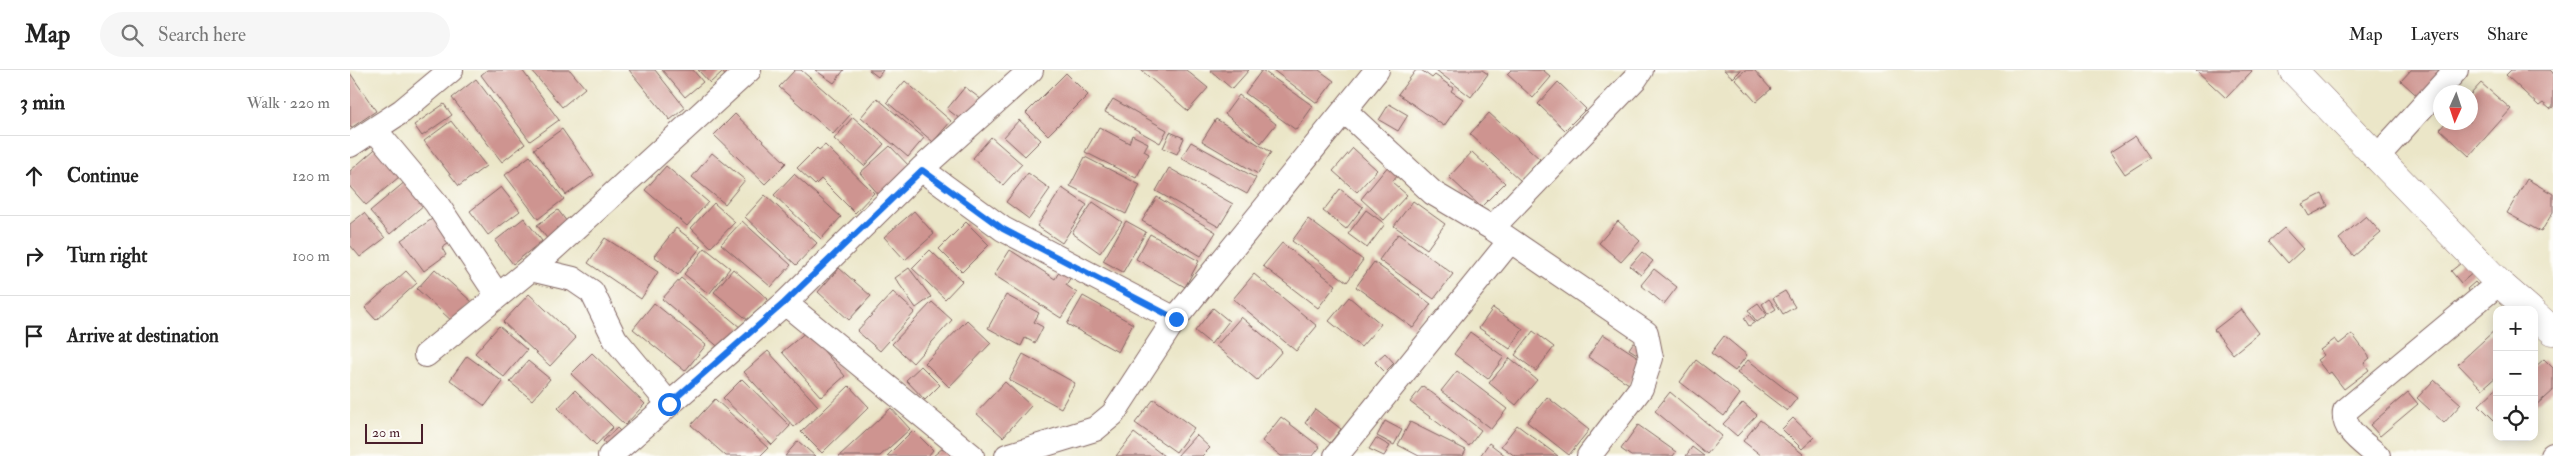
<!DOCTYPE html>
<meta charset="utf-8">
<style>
:root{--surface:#fff;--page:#f6f6f6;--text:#222;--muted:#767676;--line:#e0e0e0}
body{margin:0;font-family:"IM FELL Double Pica",serif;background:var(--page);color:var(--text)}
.controls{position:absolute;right:15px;bottom:15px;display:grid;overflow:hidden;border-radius:10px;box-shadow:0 2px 12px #0003}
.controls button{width:45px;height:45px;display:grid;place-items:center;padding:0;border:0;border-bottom:1px solid var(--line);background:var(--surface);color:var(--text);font:25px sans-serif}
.compass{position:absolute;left:2083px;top:15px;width:45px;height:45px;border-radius:50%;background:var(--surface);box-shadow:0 2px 12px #0003;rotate:183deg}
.scale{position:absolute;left:15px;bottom:12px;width:58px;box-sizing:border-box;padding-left:5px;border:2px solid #4a1f2b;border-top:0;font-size:14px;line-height:18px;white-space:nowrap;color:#4a1f2b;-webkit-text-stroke:4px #fdfcf7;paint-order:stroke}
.stop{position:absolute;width:15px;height:15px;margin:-11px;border:4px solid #1a73e8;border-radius:50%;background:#fff}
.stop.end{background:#1a73e8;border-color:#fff;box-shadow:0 1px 5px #0008}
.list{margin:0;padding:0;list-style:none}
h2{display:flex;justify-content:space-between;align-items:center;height:65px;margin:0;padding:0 20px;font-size:21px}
h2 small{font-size:16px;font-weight:400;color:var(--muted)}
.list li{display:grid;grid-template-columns:32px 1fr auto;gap:15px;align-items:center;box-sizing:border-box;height:80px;padding:0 20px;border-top:1px solid var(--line)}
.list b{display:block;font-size:19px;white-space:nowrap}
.list em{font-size:16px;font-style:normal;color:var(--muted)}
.icon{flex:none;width:28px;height:28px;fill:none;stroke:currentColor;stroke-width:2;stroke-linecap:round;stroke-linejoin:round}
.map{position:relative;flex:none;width:2203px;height:386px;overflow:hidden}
header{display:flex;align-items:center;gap:30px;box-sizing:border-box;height:70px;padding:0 25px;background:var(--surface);border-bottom:1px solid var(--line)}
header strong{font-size:24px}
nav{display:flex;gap:28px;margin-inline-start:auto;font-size:18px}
.search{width:350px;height:45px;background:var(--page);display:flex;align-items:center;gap:12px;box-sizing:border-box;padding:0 18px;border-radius:28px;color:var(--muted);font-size:19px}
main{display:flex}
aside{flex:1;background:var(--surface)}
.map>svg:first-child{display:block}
.building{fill:#ce9490}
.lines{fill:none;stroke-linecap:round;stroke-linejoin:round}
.minor-casing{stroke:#826562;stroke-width:26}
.tertiary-casing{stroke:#826562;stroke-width:29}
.minor{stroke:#fff;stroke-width:24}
.tertiary{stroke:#fff;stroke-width:28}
.route{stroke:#1a73e8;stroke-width:6}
</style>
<header>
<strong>Map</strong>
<div class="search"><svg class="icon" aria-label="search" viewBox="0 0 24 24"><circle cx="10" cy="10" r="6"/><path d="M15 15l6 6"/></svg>Search here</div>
<nav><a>Map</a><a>Layers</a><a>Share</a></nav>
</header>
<main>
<aside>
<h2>3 min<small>Walk · 220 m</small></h2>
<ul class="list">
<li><svg class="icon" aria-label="ahead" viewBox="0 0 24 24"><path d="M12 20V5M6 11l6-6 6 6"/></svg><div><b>Continue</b></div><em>120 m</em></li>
<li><svg class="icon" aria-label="right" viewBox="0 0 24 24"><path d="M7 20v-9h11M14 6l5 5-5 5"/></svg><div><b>Turn right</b></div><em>100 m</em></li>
<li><svg class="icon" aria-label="arrive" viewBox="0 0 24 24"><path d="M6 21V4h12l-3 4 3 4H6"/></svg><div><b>Arrive at destination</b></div></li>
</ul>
</aside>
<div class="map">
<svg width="2203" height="386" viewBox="0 0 2203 386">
<rect width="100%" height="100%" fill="#fdfcf7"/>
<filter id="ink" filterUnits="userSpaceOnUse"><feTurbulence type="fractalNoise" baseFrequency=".02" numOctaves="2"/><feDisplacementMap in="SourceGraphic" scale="10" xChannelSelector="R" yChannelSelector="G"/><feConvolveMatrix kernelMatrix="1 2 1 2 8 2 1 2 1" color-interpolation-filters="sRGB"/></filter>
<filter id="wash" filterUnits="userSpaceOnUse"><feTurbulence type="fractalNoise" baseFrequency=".0096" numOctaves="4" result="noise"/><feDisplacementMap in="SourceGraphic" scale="20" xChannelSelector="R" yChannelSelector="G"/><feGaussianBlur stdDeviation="1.12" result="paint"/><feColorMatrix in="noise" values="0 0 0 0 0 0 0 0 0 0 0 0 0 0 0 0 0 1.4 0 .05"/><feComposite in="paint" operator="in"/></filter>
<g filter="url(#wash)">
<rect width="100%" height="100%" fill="#ebe6c8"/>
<g id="blocks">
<path class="building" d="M137 0H172L209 50 180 71 131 5Z
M181 0H220L235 18 212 37Z
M279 0H305L335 38 320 50Z
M312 0H343L353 12 335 27Z
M348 0H391L381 12 372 2 360 13Z
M445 0H451L501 44 483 64 429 17Z
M465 0H494L484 13Z
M519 0H533L528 7Z
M791 0H836L858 18 838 41Z
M860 0H899L882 19Z
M912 0 963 36 946 60 895 23Z
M923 0H969L984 11 967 33Z
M1066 0H1071L1082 8 1085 5 1103 18 1101 21 1113 29 1094 56 1048 24Z
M1086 0H1132L1138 4 1121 27Z
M1161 0H1193L1201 7 1183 28 1157 4Z
M1374 0H1391L1383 8Z
M1395 0H1404L1421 19 1406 32 1385 9Z
M1846 0H1901L1902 1 1876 28Z
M2061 0H2101L2073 31 2051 11Z
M2161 0H2200L2203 3V37L2200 39 2193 33 2189 36 2156 5Z
M0 3 26 41 1 58 0 56Z
M716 3 738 25 698 65 676 43Z
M126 9 175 74 152 92 102 28Z
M555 11 601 51 583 72 537 32Z
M1208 12 1236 39 1215 60 1188 34Z
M2131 13 2161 39 2119 86 2090 59 2096 52H2120V25Z
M615 17 632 30 614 52 597 39Z
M889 25 926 54 911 73 875 44Z
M527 28 574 68 558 87 511 47Z
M763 29 817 60 810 73 755 42Z
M94 34 102 45 72 66 64 55Z
M1039 34 1058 45 1048 61 1029 50Z
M1139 43 1190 89 1171 111 1120 64Z
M385 44 436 93 415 114 364 65Z
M503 47 534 74 514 96 484 69Z
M866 49 921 82 908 104 852 71Z
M669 50 691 70 675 86 654 67Z
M101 51 136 96 109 116 74 71Z
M749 57 779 73 782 65 798 73 794 81 799 84 786 108 735 82Z
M212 59 244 105 216 125 184 79Z
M820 62 834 68 827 84 813 78Z
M1785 66 1800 88 1775 104 1760 82Z
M641 67 672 94 653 115 623 88Z
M841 72 906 108 897 124 831 88Z
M32 73 56 101 16 135 0 117V101Z
M475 75 524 123 505 143 471 109 465 115 447 98 467 78 469 80Z
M540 76 561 98 530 126 510 103Z
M1003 78 1027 100 1007 122 983 101Z
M1122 82 1155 113 1131 137 1099 107Z
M362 83 395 110 375 134 342 107Z
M180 86 214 129 188 149 155 105Z
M735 87 790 115 776 144 720 116Z
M1039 95 1049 104 1042 112 1057 125 1034 150 1011 129Z
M316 96 358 132 337 156 295 120Z
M819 98 883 134 869 157 806 121Z
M678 103 700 119 679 149 656 132Z
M444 104 491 147 471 169 424 125Z
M2177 109 2203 124V142L2191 162 2157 143Z
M56 111 75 134 40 164 20 141Z
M151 117 170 141 138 165 120 141Z
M712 118 737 135 712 173 687 156Z
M990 119 1013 137 996 159 973 141Z
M1972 124 1978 136 1959 146 1952 134Z
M415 125 467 173 446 195 395 147Z
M807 127 866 162 851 186 792 151Z
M1063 131 1095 154 1077 179 1044 156Z
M743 132 772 152 750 183 722 163Z
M364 133 385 152 361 177 341 158Z
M208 140 220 156 199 171 187 155Z
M1016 140 1035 154 1017 178 998 164Z
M564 141 584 164 555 190 534 167Z
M14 143 35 168 10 187 0 175V154Z
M88 145 105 169 92 178 96 185 74 201 51 170Z
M2016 146 2031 163 2004 186 1989 169Z
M174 148 192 171 163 194 145 171Z
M958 149 1013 190 997 212 942 171Z
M392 151 441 195 421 217 371 174Z
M776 151 796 162 773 202 753 191Z
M1268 151 1290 171 1271 192 1249 173Z
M616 152 639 175 612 202 589 179Z
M326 158 351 177 328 205 304 186Z
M1934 158 1953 179 1938 193 1919 171Z
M800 164 849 191 835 217 786 189Z
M1048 164 1103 204 1084 229 1029 190Z
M255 168 308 202 291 229 238 193Z
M932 173 986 215 968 238 913 196Z
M355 178 380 198 359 224 334 204Z
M580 180 612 211 595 229 562 198Z
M660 180 705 209 710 200 721 207 716 215 727 223 711 248 644 205Z
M1292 182 1303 191 1291 205 1280 196Z
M2115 190 2124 202 2111 213 2101 201Z
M1024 192 1081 234 1063 258 1006 217Z
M489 198 521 226 499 250 468 222Z
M559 198 581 227 566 238 545 208Z
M85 199 122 232 104 253 67 219Z
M383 199 418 229 399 251 364 222Z
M1304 199 1327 217 1314 234 1291 215Z
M56 201 67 213 26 250 15 238Z
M904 204 967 256 946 281 883 229Z
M331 208 391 258 372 280 312 229Z
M2125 212 2132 220 2124 227 2117 219Z
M1435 221 1445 237 1433 244 1423 228Z
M543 222 565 242 530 281 507 261Z
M179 224 226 268 200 296 153 252Z
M656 225 689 243 684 252 693 257 685 273 675 268 671 276 638 258Z
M733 226 783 254 768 282 717 254Z
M999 227 1031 254 1011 277 979 251Z
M1419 229 1426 239 1418 244 1412 234Z
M582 232 602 250 563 293 542 274Z
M304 233 356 275 335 301 283 259Z
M1408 233 1417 245 1407 252 1398 240Z
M863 238 879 251 861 274 845 261Z
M1143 238 1173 259 1160 279 1129 258Z
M1891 239 1909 263 1883 284 1864 260Z
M1399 245 1405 252 1399 256 1394 248Z
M891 247 932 281 907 310 866 276Z
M617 250 641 273 599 317 575 293Z
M149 256 177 280 154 307 125 283Z
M2147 258V306L2132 319 2108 294Z
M457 261 495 306 471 327 432 282Z
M1183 261 1204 277 1186 301 1165 285Z
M1120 262 1154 287 1138 309 1104 284Z
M1253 264 1294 291 1279 314 1238 287Z
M2002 264 2020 288 2014 293 2019 300 1994 319 1981 302 1978 304 1967 290 1974 285 1970 280 1985 269 1989 274Z
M1374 266 1397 285 1385 301 1361 283Z
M1283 273 1299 282 1295 289 1279 279Z
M418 281 468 336 444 357 394 302Z
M242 283 295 334 275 355 221 304Z
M1035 283 1044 293 1035 302 1025 292Z
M673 284 725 313 711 338 659 310Z
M117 286 153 312 135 336 100 310Z
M1160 288 1187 310 1166 335 1139 313Z
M2194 289 2203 298V320L2184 337V298Z
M1346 290 1390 324 1374 346 1330 312Z
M1398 290 1447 328 1437 341 1387 303Z
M178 291 200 309 182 330 160 312Z
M571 296 590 315 575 330 556 310Z
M1107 301 1157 339 1141 359 1091 321Z
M392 309 440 356 422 375 373 328Z
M2084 310 2111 334 2094 353 2067 328Z
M655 312 681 336 653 367 626 343Z
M499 316 519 337 472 383 451 362Z
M1073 316 1131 360 1119 376 1060 332Z
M2147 318V353L2129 335Z
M225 320 263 357 246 375 208 338Z
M1320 322 1372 366 1357 384 1305 341Z
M2058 322 2068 334 2030 366 2020 355Z
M1197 327 1239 360 1219 385 1177 352Z
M365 329 418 378 410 386H376L341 355Z
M804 329 844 358 826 382 785 353Z
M1393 333 1407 345 1387 366 1373 354Z
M541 338 560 359 530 386H489Z
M965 339 991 359 980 373 955 353Z
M931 347 970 377 963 386H931L912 371Z
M1443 348 1464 368 1452 379 1432 359Z
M1410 350 1453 384 1452 386H1412L1393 371Z
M1035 351 1052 360 1044 375 1027 366Z
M1060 352 1116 380 1113 386H1069L1048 375Z
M1167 355 1208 386H1165L1151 376Z
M1288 355 1326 382 1323 386H1281L1271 379Z
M267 358 275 366 261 380 253 371Z
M563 360 583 380 578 386H537Z
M784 363 814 386H766Z
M846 365 860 378 852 386H827Z
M1026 368 1040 376 1034 386 1019 379Z
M448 371 465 386H435Z
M1139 373 1156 386H1130Z
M598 374 605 386H583Z
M1342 377 1354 386H1336Z"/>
</g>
</g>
<g filter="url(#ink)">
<use href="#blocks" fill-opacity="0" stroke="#826562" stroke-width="1"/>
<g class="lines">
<g class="minor-casing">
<path id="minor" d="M995 41 1083 123 1142 158 1296 263 1301 288 1291 318 1239 386
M25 60 86 133 148 226
M0 75 52 41 101 0
M2026 88 2106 0
M571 99 653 159 825 249
M1142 158 1285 9 1291 0
M181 199 223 209 242 222 265 269 319 334
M435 233 622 386
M76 285 181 199 399 0
M260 386 435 233 571 99 681 0
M657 386 745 359 763 344 825 249 1027 0
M986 386 1160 171
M2028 386C2014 373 1992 361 1995 341L2149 213
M2202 386 2203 385"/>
</g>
<g class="tertiary-casing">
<path id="tertiary" d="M1943 0 2149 213 2180 240
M2184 244 2203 261"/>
</g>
<use href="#minor" class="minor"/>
<use href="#tertiary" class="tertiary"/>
</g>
</g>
<g class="lines" filter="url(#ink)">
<path class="route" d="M319 334 434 233 572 100 653 159 826 249"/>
</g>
</svg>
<div class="controls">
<button>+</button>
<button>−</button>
<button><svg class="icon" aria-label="locate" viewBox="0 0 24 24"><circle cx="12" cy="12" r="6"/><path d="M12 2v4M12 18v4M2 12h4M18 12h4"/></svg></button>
</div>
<svg class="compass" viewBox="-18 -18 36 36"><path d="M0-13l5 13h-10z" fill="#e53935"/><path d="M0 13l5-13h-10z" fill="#767676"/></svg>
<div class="scale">20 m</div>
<div class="stop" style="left:319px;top:334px"></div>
<div class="stop end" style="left:826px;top:249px"></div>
</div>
</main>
